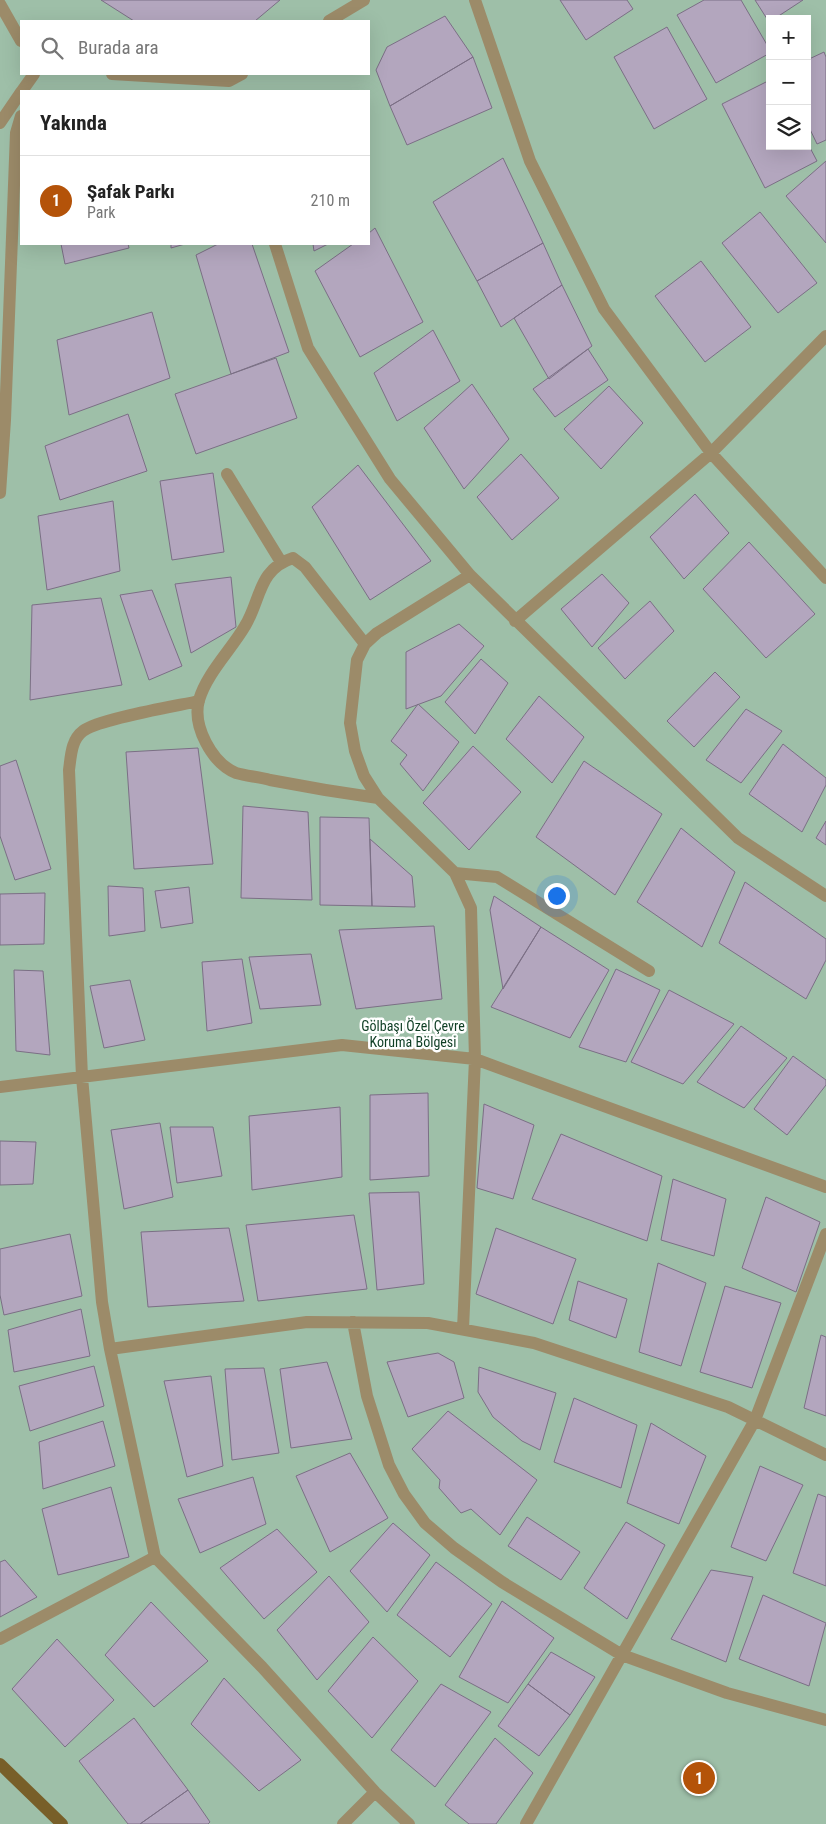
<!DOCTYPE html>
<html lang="tr">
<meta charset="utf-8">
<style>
:root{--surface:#fff;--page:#f2f2f2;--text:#222;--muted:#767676;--line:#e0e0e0;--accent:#b45309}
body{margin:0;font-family:"Roboto Condensed",sans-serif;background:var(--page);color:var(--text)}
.controls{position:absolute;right:15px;top:15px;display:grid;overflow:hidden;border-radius:0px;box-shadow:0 5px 20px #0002}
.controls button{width:45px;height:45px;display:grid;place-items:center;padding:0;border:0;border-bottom:1px solid var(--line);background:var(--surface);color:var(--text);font:25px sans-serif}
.you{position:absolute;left:556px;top:895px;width:18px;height:18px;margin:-12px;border:4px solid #fff;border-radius:50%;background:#1a73e8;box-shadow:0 0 0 8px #1a73e833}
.badge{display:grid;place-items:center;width:32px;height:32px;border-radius:50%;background:var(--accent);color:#fff;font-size:16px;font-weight:700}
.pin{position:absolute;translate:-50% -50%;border:2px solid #fff;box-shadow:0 1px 5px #0006}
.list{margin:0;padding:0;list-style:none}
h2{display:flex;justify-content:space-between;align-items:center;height:65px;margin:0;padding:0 20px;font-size:21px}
h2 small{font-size:16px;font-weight:400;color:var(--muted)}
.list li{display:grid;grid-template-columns:32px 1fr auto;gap:15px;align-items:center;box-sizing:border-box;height:90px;padding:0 20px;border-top:1px solid var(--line)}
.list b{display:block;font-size:19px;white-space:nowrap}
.list p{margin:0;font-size:16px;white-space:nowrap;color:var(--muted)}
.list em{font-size:16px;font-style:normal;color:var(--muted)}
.icon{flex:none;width:28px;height:28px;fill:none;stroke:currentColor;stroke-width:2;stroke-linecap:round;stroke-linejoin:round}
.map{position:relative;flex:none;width:826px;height:1824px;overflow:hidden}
.search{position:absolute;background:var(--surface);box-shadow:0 5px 20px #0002;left:20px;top:20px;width:350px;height:55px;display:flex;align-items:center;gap:12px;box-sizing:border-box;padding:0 18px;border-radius:0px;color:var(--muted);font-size:19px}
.panel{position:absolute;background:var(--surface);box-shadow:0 5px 20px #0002;left:20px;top:90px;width:350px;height:155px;border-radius:0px}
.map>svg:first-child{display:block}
.green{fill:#9ebfa8;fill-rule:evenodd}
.building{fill:#b3a6be;stroke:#7b6f85}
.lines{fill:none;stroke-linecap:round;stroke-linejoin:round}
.street{stroke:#9c8b69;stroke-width:12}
.secondary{stroke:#785f29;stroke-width:12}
.labels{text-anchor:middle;stroke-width:5;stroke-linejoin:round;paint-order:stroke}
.park-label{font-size:14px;fill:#0e3e24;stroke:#fff}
</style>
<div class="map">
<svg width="826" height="1824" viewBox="0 0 826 1824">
<rect width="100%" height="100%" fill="#fae0d0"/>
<path class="green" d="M0 0H826V1824H0ZM770 19H807V146H770ZM21 21H369V74H21ZM21 91H369V244H21Z"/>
<path class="building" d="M101 0H280L255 21H134Z
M560 0H627L633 9 586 40Z
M704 0H741L770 50V53L716 83 677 15Z
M755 0H803L774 19H770L769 22Z
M445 16 473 57 390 106 376 70 387 47Z
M667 27 707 99 654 129 614 57Z
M824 52 826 57V140L817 144 807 123V60Z
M473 57 492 108 407 145 390 106Z
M770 80V146H807V142L817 161 765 188 722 104Z
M503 158 543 243 477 281 433 202Z
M826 161V243L786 196Z
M760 212 817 283 778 313 722 243Z
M375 228 423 322 360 357 315 271 353 244H369V233Z
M543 243 562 285 501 327 477 281Z
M61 244H128L129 248 65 264Z
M171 244H185L171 248Z
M218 244H252L289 352 231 374 196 255Z
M313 244H328L314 251Z
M701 261 751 327 705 362 655 296Z
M562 285 592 346 549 379 514 318Z
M152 312 170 378 69 415 57 340Z
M433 330 460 381 397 421 374 373Z
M588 349 608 380 555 417 533 389Z
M276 358 297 418 196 454 175 394Z
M472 384 509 439 464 489 424 428Z
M609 386 643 423 601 469 564 429Z
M128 414 147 471 60 500 45 446Z
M521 454 559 498 512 540 477 497Z
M358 465 431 561 370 600 312 507Z
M213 473 224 552 172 560 160 481Z
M695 494 729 533 684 579 650 537Z
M113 501 120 571 47 590 38 516Z
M749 542 815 614 766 658 703 589Z
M602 574 629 603 592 647 561 609Z
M231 577 236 627 191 653 175 584Z
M152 590 182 666 149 680 120 595Z
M101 598 122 685 30 700 32 605Z
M650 601 674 631 625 679 598 648Z
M459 624 484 646 441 696 406 709V652Z
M481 659 508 683 475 734 445 702Z
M715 672 740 697 694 747 667 721Z
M539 696 584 737 552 783 506 739Z
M418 704 459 742 423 791 400 764 407 755 391 741Z
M746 709 782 731 741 783 706 760Z
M783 744 826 778V785L802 832 749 794Z
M473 746 521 792 469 850 423 803Z
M198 748 213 864 134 869 126 752Z
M16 760 51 869 15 880 0 836V766Z
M584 761 662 814 615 895 536 837Z
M243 806 308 812 312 900 241 898Z
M320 817 369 818 372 906 320 905Z
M826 821V845L816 838Z
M681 828 735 872 702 947 637 902Z
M370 839 412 876 415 907 372 906Z
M745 882 826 939V960L806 999 719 943Z
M108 886 143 888 145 931 109 936Z
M189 887 193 923 161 928 155 891Z
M45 893 44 944 0 945V894Z
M494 896 541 927 503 989 490 910Z
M434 926 442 999 356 1009 339 930Z
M541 927 609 970 570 1038 491 1007Z
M311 954 321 1005 260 1009 249 957Z
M242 959 252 1023 207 1031 202 962Z
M616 969 660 990 626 1062 579 1047Z
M14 970 43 971 50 1055 16 1051Z
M130 980 145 1040 104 1048 90 986Z
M669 990 734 1024 683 1084 631 1062Z
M741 1026 787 1058 744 1108 697 1082Z
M793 1056 826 1080V1085L787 1135 754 1109Z
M428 1093 429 1176 370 1180V1095Z
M484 1104 534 1125 513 1199 477 1188Z
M340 1107 342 1177 252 1190 249 1116Z
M160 1123 173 1197 124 1209 111 1130Z
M170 1127H213L222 1176 177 1183Z
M561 1134 662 1176 647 1241 532 1199Z
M0 1141 36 1142 33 1184 0 1185Z
M673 1179 726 1199 714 1256 661 1240Z
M419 1192 424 1284 377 1290 369 1193Z
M766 1197 820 1222 796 1292 742 1268Z
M354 1215 367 1289 258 1301 246 1225Z
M229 1228 244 1301 148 1307 141 1232Z
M496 1228 576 1259 553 1324 476 1294Z
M70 1234 82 1296 4 1315 0 1295V1249Z
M658 1263 706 1283 681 1366 639 1352Z
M578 1281 627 1299 616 1338 569 1320Z
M725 1286 781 1303 752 1388 700 1372Z
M81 1309 90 1356 14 1372 8 1330Z
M821 1335 826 1337V1416L804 1408Z
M438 1353 454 1362 464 1398 408 1417 387 1362Z
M327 1362 352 1439 291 1448 280 1369Z
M94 1366 104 1406 30 1431 19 1386Z
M479 1367 556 1393 540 1450 522 1441 493 1417 478 1392Z
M264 1368 279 1453 232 1460 225 1369Z
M211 1376 223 1466 187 1477 164 1381Z
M574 1398 637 1425 621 1488 554 1462Z
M448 1411 537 1480 500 1535 471 1509 461 1513 439 1488 440 1480 412 1449Z
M103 1421 115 1466 43 1489 39 1442Z
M651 1423 706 1456 679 1524 627 1503Z
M350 1453 388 1518 330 1552 296 1476Z
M760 1466 803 1485 766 1561 731 1547Z
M253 1477 266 1524 200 1553 178 1499Z
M111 1487 129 1557 58 1575 42 1509Z
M818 1494 826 1497V1586L793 1573Z
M527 1517 580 1552 561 1580 508 1546Z
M626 1522 665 1545 627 1619 584 1588Z
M393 1523 430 1555 387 1612 350 1571Z
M277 1529 317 1572 264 1619 220 1568Z
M5 1560 37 1597 0 1617V1562Z
M436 1562 492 1604 450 1657 397 1615Z
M711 1570 753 1577 726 1662 671 1639Z
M329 1576 369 1622 317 1680 277 1630Z
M763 1595 826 1623 809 1686 739 1659Z
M502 1601 554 1638 508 1703 459 1677Z
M151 1602 208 1661 154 1707 105 1655Z
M373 1637 418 1681 372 1738 328 1691Z
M57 1639 114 1700 65 1747 12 1689Z
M551 1652 595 1677 570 1715 528 1684Z
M224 1678 301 1760 259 1791 191 1724Z
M441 1684 491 1712 435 1787 391 1750Z
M528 1684 570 1715 539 1756 498 1726Z
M134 1718 188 1790 140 1824H128L79 1761Z
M495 1738 533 1773 496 1824H469L445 1805Z
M188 1790 210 1822 208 1824H140Z"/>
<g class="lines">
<path class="street" d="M475 0 530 161 604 309 711 453 826 578
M0 4 21 41
M329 21 364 0
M112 74 229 81 242 74
M22 91 34 74
M0 123 21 92
M275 244 308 348 390 479 470 575 738 838 826 896
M227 474 281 562
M0 493 5 420 16 133 21 116
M515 621 711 453 826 336
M365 644 305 567 293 558C258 569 261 600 245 626 231 650 207 673 199 700 192 726 212 763 236 773 247 776 259 777 270 780 306 787 342 793 378 798
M455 873 497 877 649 971
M0 1087 342 1045 475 1059 826 1187
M353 1322 367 1396 389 1465 404 1494 425 1523 454 1548 502 1582 622 1655 727 1693 826 1720
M463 1329 475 1059 471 908 455 873 378 798 364 776 355 751 350 723 357 660 365 644 377 633 470 575
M110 1349 307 1322 428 1323 534 1343 728 1407 826 1455
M155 1557 110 1349 102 1302 82 1077 69 770C71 756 71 740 83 731 98 719 176 706 199 701
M0 1639 155 1557 262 1667 375 1792 409 1824
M343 1824 375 1792
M526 1824 755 1420 826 1234"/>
<path class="secondary" d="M0 1764 62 1824"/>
</g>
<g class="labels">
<g class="park-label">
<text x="413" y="1031">Gölbaşı Özel Çevre<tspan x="413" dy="16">Koruma Bölgesi</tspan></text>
</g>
</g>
</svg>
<div class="controls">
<button>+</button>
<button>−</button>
<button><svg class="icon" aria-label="layers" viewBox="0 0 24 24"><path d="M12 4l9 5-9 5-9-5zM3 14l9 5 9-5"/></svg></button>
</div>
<div class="you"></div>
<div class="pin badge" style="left:699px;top:1778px">1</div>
<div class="search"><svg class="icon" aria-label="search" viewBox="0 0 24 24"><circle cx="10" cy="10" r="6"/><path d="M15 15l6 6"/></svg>Burada ara</div>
<section class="panel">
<h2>Yakında<small></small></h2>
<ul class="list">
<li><span class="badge">1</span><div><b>Şafak Parkı</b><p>Park</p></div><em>210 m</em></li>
</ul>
</section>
</div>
